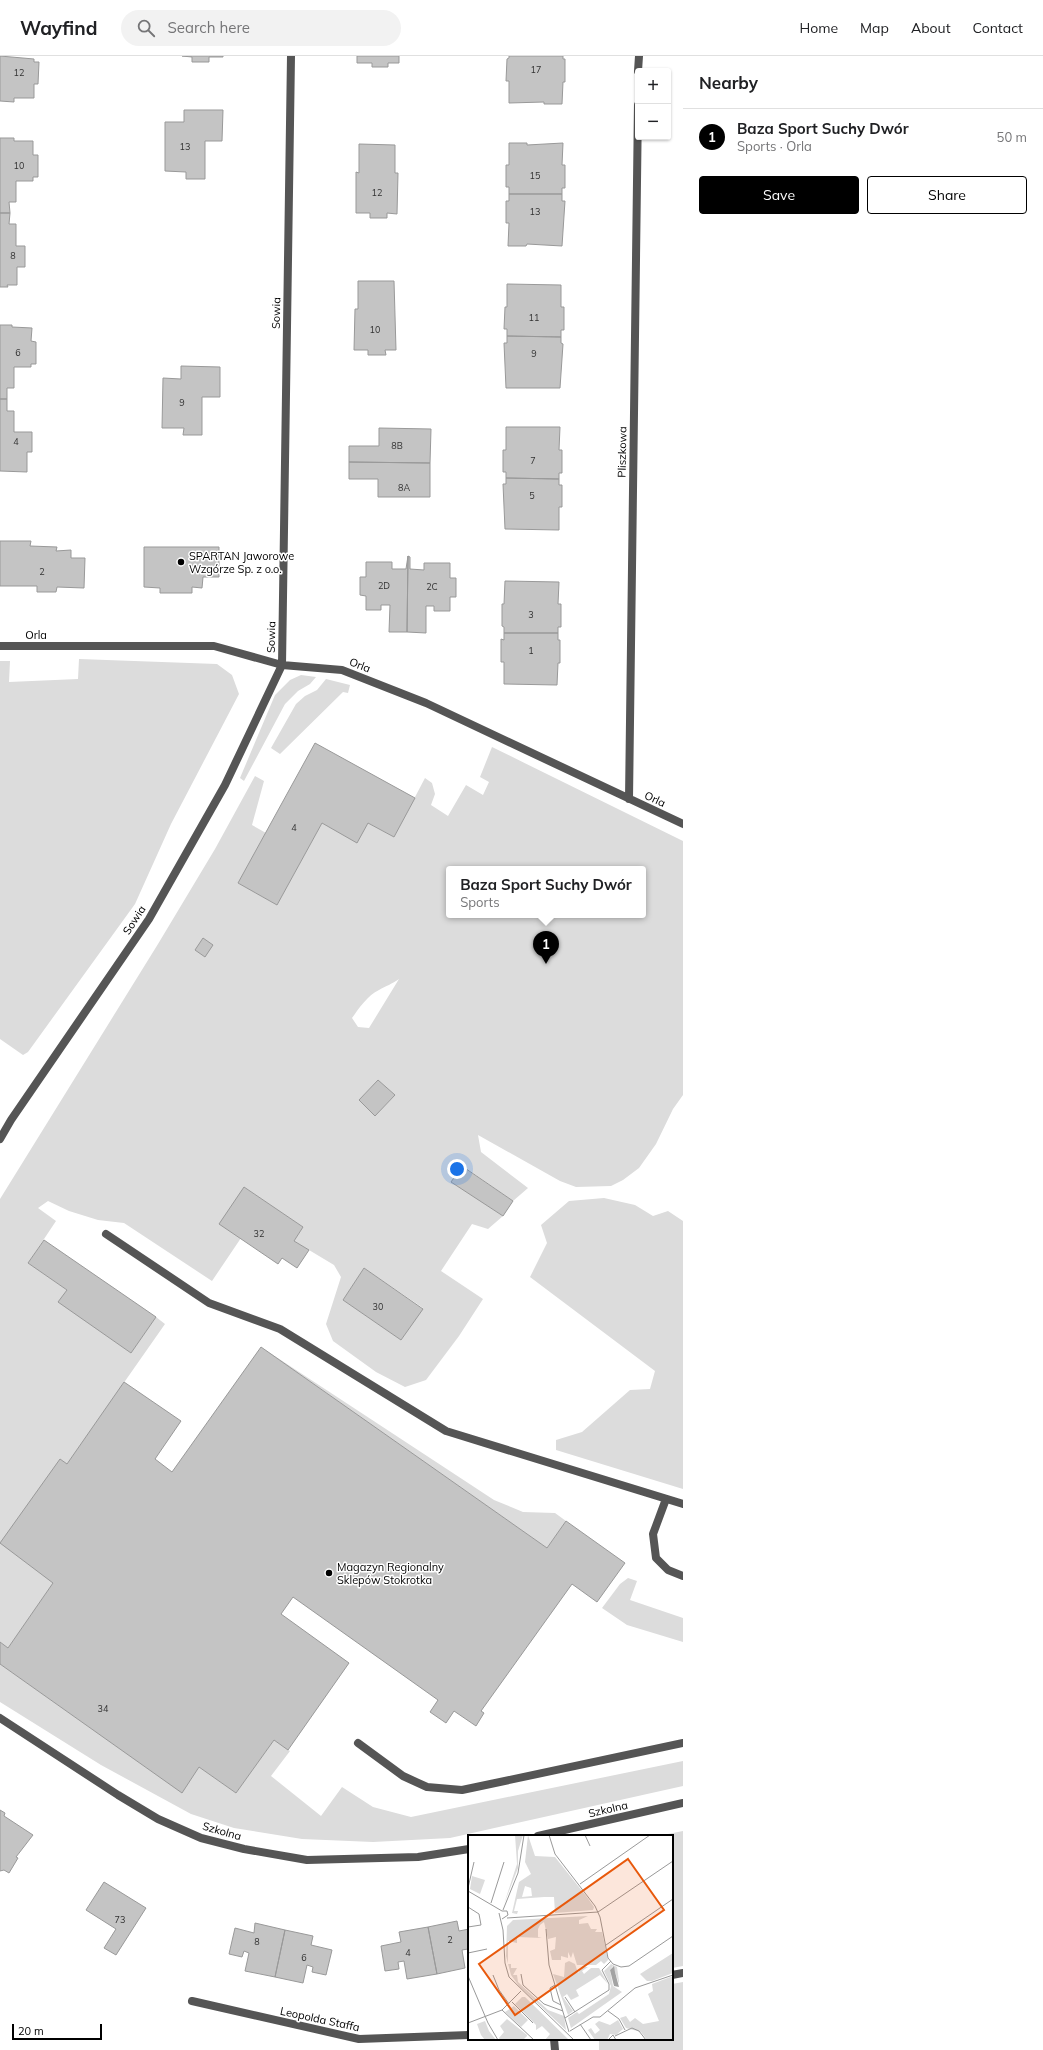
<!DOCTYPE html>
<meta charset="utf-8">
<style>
:root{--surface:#fff;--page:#f2f2f2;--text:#202124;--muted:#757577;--line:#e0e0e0;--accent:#000}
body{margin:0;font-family:Mulish,sans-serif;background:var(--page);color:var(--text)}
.controls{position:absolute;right:12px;top:12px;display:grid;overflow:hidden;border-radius:4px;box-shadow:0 1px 3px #0004}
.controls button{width:36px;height:36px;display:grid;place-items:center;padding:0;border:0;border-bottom:1px solid var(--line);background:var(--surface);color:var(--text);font:20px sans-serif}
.scale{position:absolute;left:12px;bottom:10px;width:90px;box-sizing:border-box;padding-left:4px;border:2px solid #000;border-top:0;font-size:11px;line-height:14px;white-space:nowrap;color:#000;-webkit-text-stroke:3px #fff;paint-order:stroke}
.you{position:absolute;left:457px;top:1113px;width:14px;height:14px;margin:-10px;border:3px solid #fff;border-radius:50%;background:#1a73e8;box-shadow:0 0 0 6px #1a73e833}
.badge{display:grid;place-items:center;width:26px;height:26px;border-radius:50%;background:var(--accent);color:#fff;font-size:13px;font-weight:700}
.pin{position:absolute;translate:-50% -33px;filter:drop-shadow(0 1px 2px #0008)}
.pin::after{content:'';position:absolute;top:21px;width:14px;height:12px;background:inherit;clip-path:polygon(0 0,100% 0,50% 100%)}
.popup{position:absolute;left:446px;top:810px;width:200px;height:52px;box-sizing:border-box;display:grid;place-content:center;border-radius:4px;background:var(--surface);filter:drop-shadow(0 1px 3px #0005);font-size:13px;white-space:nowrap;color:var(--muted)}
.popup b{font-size:15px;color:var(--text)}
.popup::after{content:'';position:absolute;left:50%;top:100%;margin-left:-8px;border:8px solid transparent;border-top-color:var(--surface)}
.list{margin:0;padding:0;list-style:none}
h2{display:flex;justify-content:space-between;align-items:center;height:52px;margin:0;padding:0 16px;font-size:17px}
h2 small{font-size:13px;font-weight:400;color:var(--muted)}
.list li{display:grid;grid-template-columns:26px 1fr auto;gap:12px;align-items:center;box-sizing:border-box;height:56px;padding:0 16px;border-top:1px solid var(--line)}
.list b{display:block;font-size:15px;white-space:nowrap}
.list p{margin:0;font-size:13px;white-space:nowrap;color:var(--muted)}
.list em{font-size:13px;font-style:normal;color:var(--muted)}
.actions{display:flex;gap:8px;padding:12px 16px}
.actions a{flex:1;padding:9px 0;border:1px solid var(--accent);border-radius:4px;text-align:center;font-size:14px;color:var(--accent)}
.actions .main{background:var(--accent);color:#fff}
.icon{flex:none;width:22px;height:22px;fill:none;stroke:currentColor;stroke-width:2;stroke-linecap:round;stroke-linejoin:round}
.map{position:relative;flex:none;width:683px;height:1994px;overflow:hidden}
header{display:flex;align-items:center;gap:24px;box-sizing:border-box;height:56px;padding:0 20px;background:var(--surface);border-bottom:1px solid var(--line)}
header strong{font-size:19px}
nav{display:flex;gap:22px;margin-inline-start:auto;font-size:14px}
.search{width:280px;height:36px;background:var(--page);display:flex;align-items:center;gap:10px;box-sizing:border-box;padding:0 14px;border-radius:22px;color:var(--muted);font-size:15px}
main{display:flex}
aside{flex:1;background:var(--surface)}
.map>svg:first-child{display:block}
.green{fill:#dcdcdc;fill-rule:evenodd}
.building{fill:#c4c4c4;stroke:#999}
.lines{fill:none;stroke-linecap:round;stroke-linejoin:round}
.service{stroke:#555;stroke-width:8}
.minor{stroke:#555;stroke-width:8}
.tertiary{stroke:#555;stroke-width:8}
.poi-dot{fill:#000;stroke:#fff;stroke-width:1.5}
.labels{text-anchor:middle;stroke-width:3;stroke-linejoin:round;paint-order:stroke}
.number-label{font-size:9px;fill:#313131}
.street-label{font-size:11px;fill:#000;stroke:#fff}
.poi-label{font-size:11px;fill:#000;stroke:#fff;text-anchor:start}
.inset-road{fill:none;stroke:#999;stroke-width:1}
.view{fill:#e8590c;fill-opacity:0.15;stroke:#e8590c;stroke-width:2}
.inset-edge{fill:none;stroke:#000;stroke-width:2}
</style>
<header>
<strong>Wayfind</strong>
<div class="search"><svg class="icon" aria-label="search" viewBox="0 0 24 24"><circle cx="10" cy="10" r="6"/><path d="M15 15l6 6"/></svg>Search here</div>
<nav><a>Home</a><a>Map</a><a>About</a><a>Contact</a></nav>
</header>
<main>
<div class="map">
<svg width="683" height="1994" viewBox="0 0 683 1994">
<rect width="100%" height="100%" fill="#fff"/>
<path class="green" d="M79 603 217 608 232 619 239 638 171 768 135 848 28 996 23 999 0 983V605H10L9 626 78 623Z
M301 619 316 621 310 628 298 635 285 648 244 725 240 722 275 639 290 624Z
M326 623 350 629 348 637 343 636 280 698 271 692 296 648 305 640 317 634Z
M492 691 683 785V1039L673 1053 656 1088 639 1112 623 1124 611 1130 576 1131 560 1125 478 1079 481 1096 528 1132 513 1145 463 1110 452 1126 503 1160 488 1173 472 1168 441 1215 483 1243 459 1280 426 1324 405 1331 376 1316 333 1285 326 1268 341 1221 334 1209 294 1185 303 1171 244 1131 241 1182 212 1225 124 1167 98 1164 69 1155 48 1145 38 1152 56 1165 28 1207 67 1234 59 1246 131 1297 156 1261 165 1268 67 1408 60 1403 53 1527 8 1592 0 1586V1143L158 888 215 793 255 720 264 725 252 769 266 777 238 827 277 849 322 767 357 786 368 767 394 781 425 722 432 727 435 738 431 749 448 760 466 729 483 739 489 726 480 721ZM449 813H643V859H449ZM399 923 369 972 358 971 352 962C359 952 368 939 379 934 386 930 392 928 399 923ZM378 1024 395 1039 375 1060 359 1044ZM364 1212 423 1252 401 1284 343 1244Z
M604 1142 635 1149 653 1160 668 1155 683 1165V1433L556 1394V1384L582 1376 630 1334 650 1333 655 1315 530 1221 547 1187 541 1169 569 1145Z
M261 1291 494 1444 523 1456 555 1457 566 1465 547 1492Z
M628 1522 637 1525 630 1544 683 1562V1586L627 1569 602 1552 620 1528Z
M0 1608 181 1736 199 1711 236 1737 274 1684 290 1695 271 1720 321 1760 342 1731 373 1751 411 1761 683 1705V1730L450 1782 373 1786 302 1783 234 1772 191 1758 101 1709 0 1646Z
M683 1775V1910L672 1912V1780H658Z
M683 1926V1994H599V1983H672V1928Z"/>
<path class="building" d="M0 0 34 3V6H39L38 28H34V42H14V46L0 45Z
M182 0H223V1H209V6H192V1Z
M357 0H399V7H388V11H372V7H357Z
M509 0H563V3H565V26H563L562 48H544V46L509 47V25H506L507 3 509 2Z
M184 54H223L222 85H205V123H186V116L165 115V66H184Z
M0 82H14V85H33V99H38V121H33V125H16V146H9L10 157H0Z
M509 87H527V89L563 87 562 109H565V132H562V138H509V131H506V109H509Z
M359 88 395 89V117H398L397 158 387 157V162H370V157H356V116L359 117Z
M509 138H562V145H565L562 190 527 188 526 190H508L509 167H506V145H509Z
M0 157H10L9 168H16V190H25V211H17V229H7L8 231H0Z
M358 225H394L396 294H385L386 299H368V294H354L355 253H358Z
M507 228 561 229V251H564V274H561V281L507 280V273H504L505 251H507Z
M0 269H12V271L32 272 31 285 36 286V308H31V311H14V332H7V343H0Z
M507 280 561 281V287L563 288 560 332H506L504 287H507Z
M181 310 220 311V341H202V379H183L184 372H162L163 322 181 323Z
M0 343H7V355H14V376H32V396H27V416L0 415Z
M506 371H560L559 394H562V417H559V423L506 422V416H503V394H506Z
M379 372 431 373 430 407 349 406V390H379Z
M349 406 430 407V441H378V423H349Z
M506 422 559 423V429H562V451H559V474L505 473 503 428H506Z
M0 485H31L30 490 57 491 56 495 71 494V502H85L84 532 57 531 56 536H37V530H0Z
M144 491H219V521H203L202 532 192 531V537H160V532L144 531Z
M408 500 410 501V513L424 514V507H450V522H456V541H450V555H434V550H426V577L407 576Z
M408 500 407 576H389L390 549H381V554H366V540L360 539V521H366V506H392V513H406Z
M505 525 559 526 558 548H561V571H558V577H504V571L502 570V548H504Z
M504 577H558V584H560V607H558L557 629 504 628V606H501V583L504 584Z
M315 687 415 742 394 781 368 767 357 787 322 767 277 849 238 827Z
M203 882 213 889 205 901 195 894Z
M378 1024 395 1039 375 1060 359 1044Z
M462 1110 513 1145 503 1160 451 1126Z
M244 1131 303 1171 294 1185 309 1194 297 1212 282 1202 278 1208 219 1168Z
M44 1184 156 1261 131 1297 58 1246 67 1234 28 1207Z
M364 1212 423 1253 401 1284 343 1244Z
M261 1291 547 1492 566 1465 625 1507 597 1546 572 1528 481 1655 484 1657 476 1670 454 1655 446 1667 430 1656 438 1644 293 1541 281 1558 349 1607 288 1694 274 1684 236 1737 199 1711 182 1737 0 1608V1586L8 1592 53 1527 0 1487 60 1403 67 1408 124 1326 181 1365 155 1403 172 1416Z
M0 1754 5 1757 4 1760 33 1779 16 1801 18 1802 9 1817 4 1814 0 1815Z
M104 1826 146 1852 116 1899 104 1892 116 1873 86 1854Z
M457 1865 459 1875 469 1873V1900L468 1893 462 1894 465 1912 437 1918 428 1871Z
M255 1867 285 1874 275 1921 245 1915 249 1897 244 1895 242 1901 229 1898 235 1872 254 1877Z
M428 1871 437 1918 407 1923 404 1905 398 1906 399 1913 385 1915 381 1890 401 1886 399 1876Z
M285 1874 313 1880 311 1889 332 1894 326 1919 312 1916 313 1911 307 1909 303 1927 275 1921Z"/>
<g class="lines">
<path class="service" d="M106 1178 209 1247 280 1273 446 1375 683 1448
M666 1443 653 1478 656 1502 668 1514 683 1520
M358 1687 403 1720 427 1731 462 1734 683 1687"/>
<path class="minor" d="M638 15 639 0
M0 590H214L282 609 342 614 426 647 683 768
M629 743 638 49
M0 1083 11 1064 149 863 225 729 282 609 291 0
M672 1919 683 1917
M192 1945 359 1983 469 1979
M554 1983 555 1994"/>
<path class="tertiary" d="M0 1662 118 1739 158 1763 201 1782 244 1793 307 1804 418 1801 469 1793
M538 1780 683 1747"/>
</g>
<g class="poi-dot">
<circle cx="181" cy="506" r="4"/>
<circle cx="329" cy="1517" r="4"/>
</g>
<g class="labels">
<g class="number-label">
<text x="536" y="17">17</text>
<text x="19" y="20">12</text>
<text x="185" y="94">13</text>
<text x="19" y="113">10</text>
<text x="535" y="123">15</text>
<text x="377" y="140">12</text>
<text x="535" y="159">13</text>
<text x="13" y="203">8</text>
<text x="534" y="265">11</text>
<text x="375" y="277">10</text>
<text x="18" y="300">6</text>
<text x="534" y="301">9</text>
<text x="182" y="350">9</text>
<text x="16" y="389">4</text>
<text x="397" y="393">8B</text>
<text x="533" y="408">7</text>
<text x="404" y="435">8A</text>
<text x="532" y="443">5</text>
<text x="42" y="519">2</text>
<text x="384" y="533">2D</text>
<text x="432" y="534">2C</text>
<text x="531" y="562">3</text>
<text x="531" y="598">1</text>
<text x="294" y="775">4</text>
<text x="259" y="1181">32</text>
<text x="378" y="1254">30</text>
<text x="103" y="1656">34</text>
<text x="120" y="1867">73</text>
<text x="450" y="1887">2</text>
<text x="257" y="1889">8</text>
<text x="408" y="1900">4</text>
<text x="304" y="1905">6</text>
</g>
<g class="street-label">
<text transform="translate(276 257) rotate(-89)" y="4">Sowia</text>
<text transform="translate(622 396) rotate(-89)" y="4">Pliszkowa</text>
<text x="36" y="583">Orla</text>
<text transform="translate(271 581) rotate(-89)" y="4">Sowia</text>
<text transform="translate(360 609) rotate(21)" y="4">Orla</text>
<text transform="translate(655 743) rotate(25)" y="4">Orla</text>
<text transform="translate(134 864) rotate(-57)" y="4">Sowia</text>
<text transform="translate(608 1753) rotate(-13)" y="4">Szkolna</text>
<text transform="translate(222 1775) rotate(16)" y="4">Szkolna</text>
<text transform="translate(320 1963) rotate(12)" y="4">Leopolda Staffa</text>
</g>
<g class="poi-label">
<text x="189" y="504">SPARTAN Jaworowe<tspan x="189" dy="13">Wzgórze Sp. z o.o.</tspan></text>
<text x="337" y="1515">Magazyn Regionalny<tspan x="337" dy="13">Sklepów Stokrotka</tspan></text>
</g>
</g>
<g transform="translate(468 1779)">
<rect width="205" height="205" fill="#fff"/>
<path d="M47 0H55L50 16V33L36 69 49 29ZM60 0 67 21 87 22 119 62 126 72 125 75 87 78 86 62H76L49 64 46 76H50L49 79 44 78 51 47 63 39 57 27ZM57 51 63 53 64 61 54 62ZM4 41 17 45 12 59 2 54ZM120 81 111 85V89L120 88 123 94H129L127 97H134L140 125 136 129 133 126 128 130H109L105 117 103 123 100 117V123L93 121V125H84L82 116 87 114 88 102 80 104 76 87 72 90 70 94V102L74 103 49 102V108L40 106V129H43V133H49L45 140H49L50 147 80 175 96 181 98 195 51 151 43 140 38 121 39 91 45 85ZM205 118V138L184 146H179L172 139ZM101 126 107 129 110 138 114 132H120L114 136 116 139 123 133H131L140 149 132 140 108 155 111 161 103 165 99 159 95 162 105 176 100 180 85 139 96 142 97 128ZM143 129 149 132 151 146V149L145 131 142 135 145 151 154 157 103 193 100 183 109 177 111 179 141 159 143 151 136 136ZM205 141V205H179L173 197 158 193 152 183 158 181 162 187 167 183 175 189 191 186 180 159 185 156 184 149ZM54 162H57L101 205H77L82 199 74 191 68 195V190L47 169ZM46 171 60 185 53 192 37 177ZM39 184 59 200V201L55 205H32L31 203 36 197 32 191ZM150 185 155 194 148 200 142 199 139 205H127L120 195 123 193 127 199 132 195 127 189 131 186 142 190ZM17 186 21 196 28 205H17L13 200 9 189Z" fill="#dcdcdc" fill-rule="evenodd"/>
<path d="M146 131 147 137 151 152 146 151 142 135Z" fill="#a3a3a3"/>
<path class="inset-road" d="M81 0 87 19 127 71 132 82 140 123 145 129 153 132 161 131 205 101M117 0 122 11M112 49 182 0M0 53 6 27M0 56 34 76M23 68 36 27M0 72 11 79 13 90 0 92M35 75 50 38 56 0M31 78 35 95 37 128 41 142 106 205M39 83 130 77 205 26M34 84 40 80 39 76H34M78 94 81 130 101 197M138 110 205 64M0 118 19 114M53 139 55 150 76 169 95 176M25 140 31 155 41 169M0 141 20 188 30 205M87 150 82 153 85 166 93 170M97 162 107 177M44 167 65 188M34 175 66 205M140 176 151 184 157 195M97 183 141 155V149L134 135 143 126M0 188 34 175 53 156M112 189 123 205M102 196 125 182H132L167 153 205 140M147 201 164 193 171 196 178 205M140 205 145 200 148 205"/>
<path class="view" d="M160 24 196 75 47 180 11 129Z"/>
<rect width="205" height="205" class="inset-edge"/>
</g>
</svg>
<div class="controls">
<button>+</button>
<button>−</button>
</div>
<div class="scale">20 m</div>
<div class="you"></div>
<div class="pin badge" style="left:546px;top:908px">1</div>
<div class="popup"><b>Baza Sport Suchy Dwór</b>Sports</div>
</div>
<aside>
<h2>Nearby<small></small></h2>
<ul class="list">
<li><span class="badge">1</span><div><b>Baza Sport Suchy Dwór</b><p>Sports · Orla</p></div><em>50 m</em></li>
</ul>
<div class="actions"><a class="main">Save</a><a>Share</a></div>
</aside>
</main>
